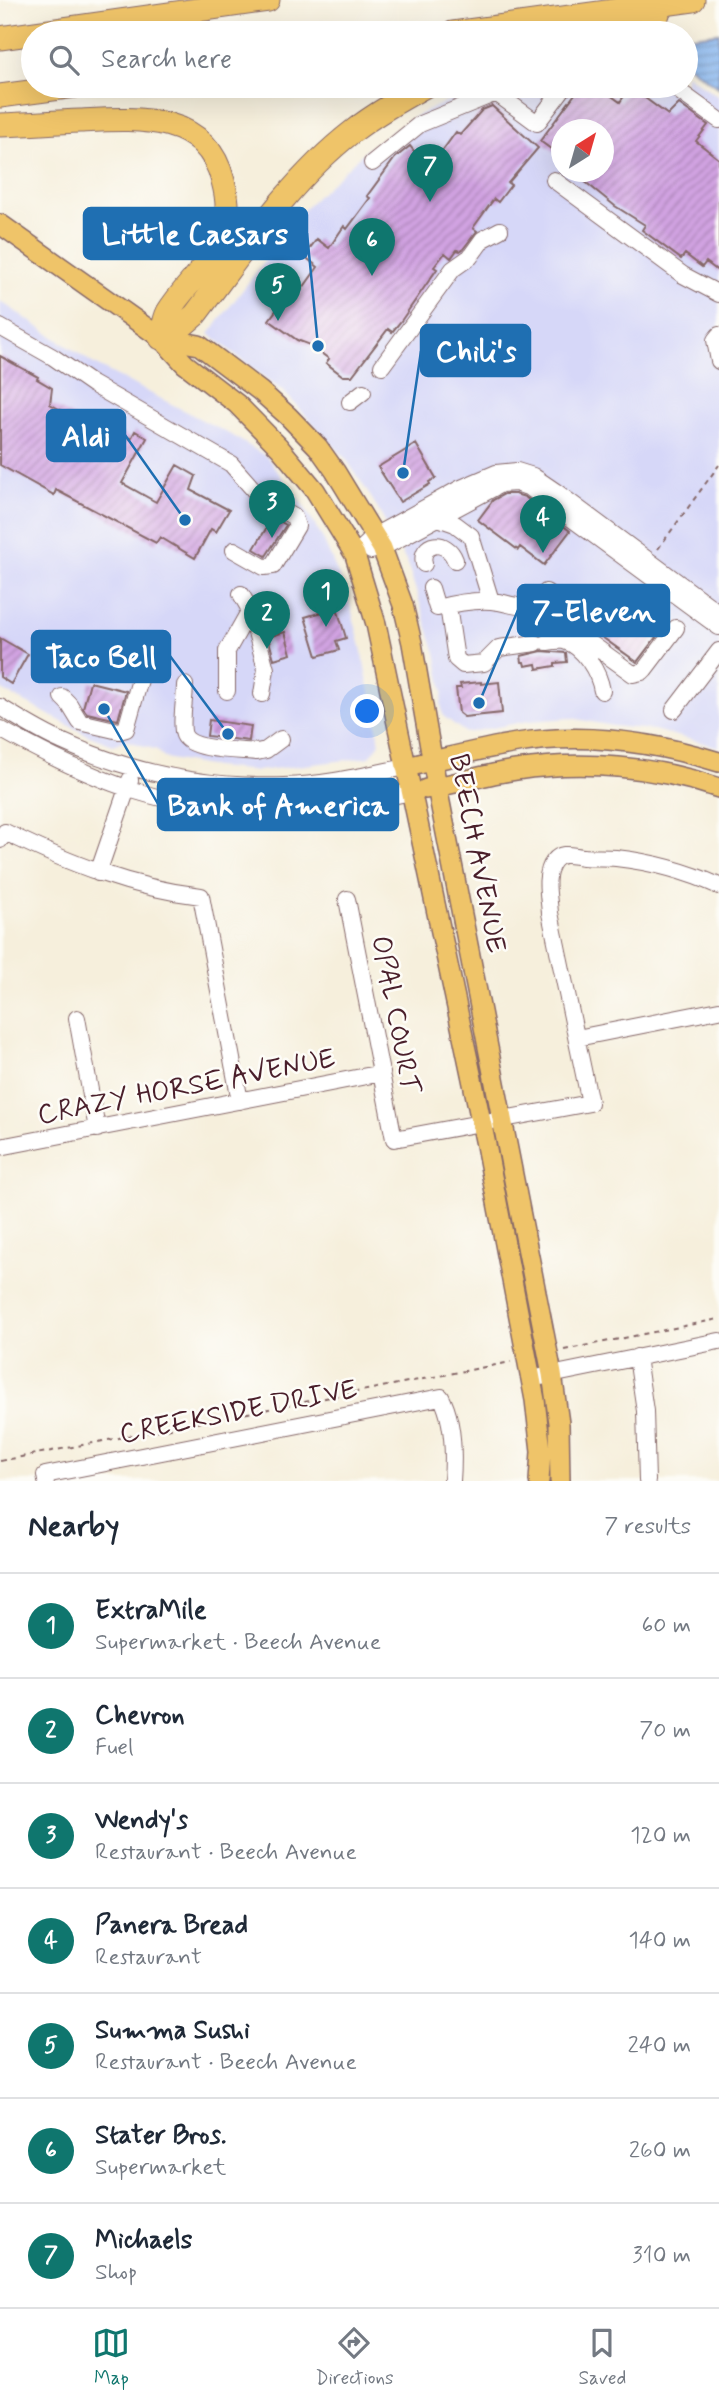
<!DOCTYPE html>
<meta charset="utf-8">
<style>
:root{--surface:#fff;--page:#f6f6f7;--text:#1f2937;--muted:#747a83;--line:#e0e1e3;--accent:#0f766e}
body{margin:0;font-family:Mynerve,sans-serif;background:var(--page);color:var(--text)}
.compass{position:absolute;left:551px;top:119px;width:63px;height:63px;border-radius:50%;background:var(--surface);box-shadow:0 7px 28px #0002;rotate:37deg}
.you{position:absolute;left:368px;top:712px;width:24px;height:24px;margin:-18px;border:5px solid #fff;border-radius:50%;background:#1a73e8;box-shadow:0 0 0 10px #1a73e833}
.badge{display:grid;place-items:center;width:46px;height:46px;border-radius:50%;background:var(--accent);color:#fff;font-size:23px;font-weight:700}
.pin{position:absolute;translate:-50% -58px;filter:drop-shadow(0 2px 4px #0008)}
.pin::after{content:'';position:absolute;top:37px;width:24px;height:21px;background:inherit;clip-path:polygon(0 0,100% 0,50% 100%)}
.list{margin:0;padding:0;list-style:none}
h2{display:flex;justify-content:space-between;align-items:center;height:91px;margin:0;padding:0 28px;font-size:30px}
h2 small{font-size:23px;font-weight:400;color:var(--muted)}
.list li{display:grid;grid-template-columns:46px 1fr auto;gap:21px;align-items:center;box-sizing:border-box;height:105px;padding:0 28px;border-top:2px solid var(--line)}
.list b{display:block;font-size:26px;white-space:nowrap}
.list p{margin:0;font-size:23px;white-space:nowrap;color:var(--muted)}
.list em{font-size:23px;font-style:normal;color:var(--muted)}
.icon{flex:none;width:38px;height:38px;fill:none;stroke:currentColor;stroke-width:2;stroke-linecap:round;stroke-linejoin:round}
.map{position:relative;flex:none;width:719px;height:1481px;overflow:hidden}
.search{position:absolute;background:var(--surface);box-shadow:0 7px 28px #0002;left:21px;right:21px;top:21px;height:77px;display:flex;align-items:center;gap:18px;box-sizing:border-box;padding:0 24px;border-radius:38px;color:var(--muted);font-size:26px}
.sheet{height:826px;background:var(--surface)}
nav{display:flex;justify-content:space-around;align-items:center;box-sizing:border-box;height:98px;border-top:2px solid var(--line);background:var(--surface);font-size:19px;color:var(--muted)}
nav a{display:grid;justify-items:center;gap:4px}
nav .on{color:var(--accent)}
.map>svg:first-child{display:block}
.built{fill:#d6d7f8;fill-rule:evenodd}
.water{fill:url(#water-rules);stroke:#666a8d;stroke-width:2}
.building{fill:url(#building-hatch)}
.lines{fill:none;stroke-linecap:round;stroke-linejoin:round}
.minor-casing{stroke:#866869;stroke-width:18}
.major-casing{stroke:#866869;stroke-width:22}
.highway-casing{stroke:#866869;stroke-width:25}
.path{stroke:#866869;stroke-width:2;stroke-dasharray:5 5;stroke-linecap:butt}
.minor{stroke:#fff;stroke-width:16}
.major{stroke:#efc469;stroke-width:19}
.highway{stroke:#efc469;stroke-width:23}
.labels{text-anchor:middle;stroke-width:5;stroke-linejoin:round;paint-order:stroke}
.street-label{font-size:28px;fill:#4a1f2b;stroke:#fdfcf7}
.leader{fill:none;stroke:#1f6fb2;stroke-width:2.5}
.callout-dot{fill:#1f6fb2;stroke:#fdfcf7;stroke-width:2.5}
.callout{fill:#1f6fb2;stroke:#1f6fb2;stroke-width:2.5}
.callout-label{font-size:30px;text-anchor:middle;font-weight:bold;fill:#fff}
</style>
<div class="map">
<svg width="719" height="1481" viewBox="0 0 719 1481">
<defs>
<pattern id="water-rules" width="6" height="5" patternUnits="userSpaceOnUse" patternTransform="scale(1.75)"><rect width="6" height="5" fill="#83b4ef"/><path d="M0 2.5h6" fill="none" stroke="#6d92c2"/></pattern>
<pattern id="building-hatch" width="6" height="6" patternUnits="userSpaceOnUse" patternTransform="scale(1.75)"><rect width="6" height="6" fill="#d1a3e2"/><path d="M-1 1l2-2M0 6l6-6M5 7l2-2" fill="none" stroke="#ac84b7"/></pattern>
</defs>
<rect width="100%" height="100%" fill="#fdfcf7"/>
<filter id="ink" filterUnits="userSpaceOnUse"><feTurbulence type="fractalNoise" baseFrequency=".0143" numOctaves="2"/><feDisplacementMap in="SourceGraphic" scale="14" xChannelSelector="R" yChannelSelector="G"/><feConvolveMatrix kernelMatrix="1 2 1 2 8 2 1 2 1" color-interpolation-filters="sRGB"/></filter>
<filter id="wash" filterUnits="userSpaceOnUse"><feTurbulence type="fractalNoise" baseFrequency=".00686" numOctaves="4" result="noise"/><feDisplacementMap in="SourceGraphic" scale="28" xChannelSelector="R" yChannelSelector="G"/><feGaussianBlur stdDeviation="1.57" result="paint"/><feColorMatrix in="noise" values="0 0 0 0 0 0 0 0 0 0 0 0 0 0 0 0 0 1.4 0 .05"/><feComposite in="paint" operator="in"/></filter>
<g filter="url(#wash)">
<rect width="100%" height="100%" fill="#f6efdc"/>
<path class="built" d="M686 74 719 97V747L654 730 613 726 571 718 528 721 466 733 443 716 441 704 443 692 436 653 407 563 374 502 346 459 285 393 209 334 306 207 366 150 412 118 478 86H686ZM562 130H604V172H562Z
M0 301 94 364 233 436 267 457 305 508 323 539 348 597 361 647 380 743 370 757 257 771 214 767 164 758 157 750 125 740 113 745 87 735 0 689Z"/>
<path class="water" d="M719 33V88L686 64V37Z"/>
<g id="blocks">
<path class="building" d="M581 86H598L620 102 630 87 668 115 679 104 708 125 696 141 719 159V272L706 262 702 267 685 254 681 259 642 230 645 225 615 206 573 172H604V130H562V157L540 141Z
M492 106 538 148 508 183 511 185 498 202 494 199 473 228 477 231 463 249 460 251 457 250 451 258 445 253 434 267 437 269 401 321 392 332 388 329 352 376H343L326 363 329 359 310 345 297 340 269 320 291 290 298 295 318 267 304 256 317 239 329 248 344 226 347 229 370 198 367 196 395 158 410 146 414 151 432 165 456 132 460 135 482 110Z
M0 356 38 377 37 379 52 388 50 404 86 424 90 417 131 439 135 431 147 438 122 483 156 502 177 465 196 476 191 490 229 510 216 532 211 529 195 558 160 537 156 543 56 490 54 495 0 465Z
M416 444 436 478 429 482 430 484 400 502 378 467Z
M504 494H515L525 497 570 531 544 565 520 547 518 550 478 520 493 500Z
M273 517 286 525 266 556 254 549Z
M597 594 609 603 611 599 624 608 648 626 646 629 656 637 637 662 581 622 582 614Z
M337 608 346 638 336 641 339 650 317 656 305 617Z
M285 632 291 654 274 659 268 637Z
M0 638 28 654 11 684 0 677Z
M542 651 566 653 567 662 555 663V666L537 669 536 664 525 666 524 662H522L521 656Z
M90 682 126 691 118 720 87 713 83 708Z
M481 682V684L499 682 502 713 464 717 459 713 456 688H461L460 684Z
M209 720 251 726 249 741 207 736Z"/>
</g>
</g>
<g filter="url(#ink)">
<use href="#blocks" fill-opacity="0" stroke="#866869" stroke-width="2"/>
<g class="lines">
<g class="minor-casing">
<path id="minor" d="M672 86 719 120
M372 163 420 124 496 93 537 123 565 86
M554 180 683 275 719 294
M0 327 53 357 92 384 231 464 261 498 294 517 297 526 273 566 264 567 234 550
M719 335 715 340 719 361
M382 366 453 269 470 257 483 239 500 230
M350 402 363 392
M438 518 455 524 471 536 491 601
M371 551 382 548 501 484 516 483 530 488 719 627
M355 555 376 535 461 488 496 473 517 471 533 476 555 491 719 613
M424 564C419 542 447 538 455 560
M431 588 437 608C452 604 475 600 491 601 517 603 526 617 546 592L572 612 570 625 575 632 633 674 642 672 645 669 676 628
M241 594 250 610 266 669 262 694
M448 606 456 659 463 665 484 663 499 648 536 643
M547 642C553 641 559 640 564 641 584 646 599 673 602 691
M185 685C185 697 180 725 184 735 191 751 241 750 257 752L266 750 281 739
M227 691V651L250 610
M62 697 69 704 80 722 119 731 126 729 141 676
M0 707C20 719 40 732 61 741 131 773 208 788 284 786 325 785 366 775 406 767
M674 710 719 651
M0 729C96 783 171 813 284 811 326 811 369 801 411 792
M0 840 5 832C68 863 131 888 201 896L240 1101
M98 873 130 780
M347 899 394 1139 590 1103 550 913C549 897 543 875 554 861 562 851 572 856 583 857 594 858 605 857 616 858 652 862 686 871 719 886
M77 1018 97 1129
M577 1038 719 1010
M0 1147 382 1073
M637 1357 645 1411 647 1481
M531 1379 719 1341
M46 1481 45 1475 441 1397C454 1421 454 1454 452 1481"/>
</g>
<g class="major-casing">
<path id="major" d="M0 224 161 338 185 364 237 404 279 447 315 490 355 555 376 624 486 1145 535 1400 541 1451 539 1481
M161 338 199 345 260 391 288 416 318 447 335 471 382 548 403 605 412 643 437 787 552 1374 559 1423 560 1481
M406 767C443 759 479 749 517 743 585 732 654 742 719 762
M426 789C456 784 485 774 516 770 583 760 655 766 719 788"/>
</g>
<g class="highway-casing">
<path id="highway" d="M453 33 693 0
M595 33 623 27 658 14
M0 38 268 0
M0 96 75 86
M0 125C27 124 54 122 80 121 136 118 206 112 223 181 228 199 229 220 222 238 210 266 183 287 168 312 164 320 163 330 161 338
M161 338 181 327 195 315C243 252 289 181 352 132 375 114 400 100 425 86"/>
</g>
<path class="path" d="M658 549 719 465
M564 1350 719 1319
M0 1461 511 1362"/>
<use href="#minor" class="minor"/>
<use href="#major" class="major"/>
<use href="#highway" class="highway"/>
</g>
</g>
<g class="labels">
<g class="street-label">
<text transform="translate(479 853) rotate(79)" y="10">BEECH AVENUE</text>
<text transform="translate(397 1014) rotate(79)" y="10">OPAL COURT</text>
<text transform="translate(186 1085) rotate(-11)" y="10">CRAZY HORSE AVENUE</text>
<text transform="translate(238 1410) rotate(-11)" y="10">CREEKSIDE DRIVE</text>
</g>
</g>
<path class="leader" d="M318 346L307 233M403 473L421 351M185 520L125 435M479 703L518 610M228 734L170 656M104 709L158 804"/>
<g class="callout-dot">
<circle cx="318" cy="346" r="7"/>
<circle cx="403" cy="473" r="7"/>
<circle cx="185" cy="520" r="7"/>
<circle cx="479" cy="703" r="7"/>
<circle cx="228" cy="734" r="7"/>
<circle cx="104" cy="709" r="7"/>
</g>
<g class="callout">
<rect x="84" y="208" width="223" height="51" rx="7"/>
<rect x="421" y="325" width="109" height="51" rx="7"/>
<rect x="47" y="410" width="78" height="51" rx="7"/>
<rect x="518" y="585" width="151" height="51" rx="7"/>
<rect x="32" y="631" width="138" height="51" rx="7"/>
<rect x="158" y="779" width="240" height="51" rx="7"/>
</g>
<g class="callout-label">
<text x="195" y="244">Little Caesars</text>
<text x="476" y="361">Chili's</text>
<text x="86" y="446">Aldi</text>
<text x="594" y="621">7-Eleven</text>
<text x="101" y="667">Taco Bell</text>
<text x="278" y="815">Bank of America</text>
</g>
</svg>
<svg class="compass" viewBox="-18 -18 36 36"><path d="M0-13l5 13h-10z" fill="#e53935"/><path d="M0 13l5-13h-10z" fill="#747a83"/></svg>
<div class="you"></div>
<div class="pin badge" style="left:326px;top:627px">1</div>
<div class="pin badge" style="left:267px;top:649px">2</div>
<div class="pin badge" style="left:272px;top:538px">3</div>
<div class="pin badge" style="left:543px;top:553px">4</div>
<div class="pin badge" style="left:278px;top:321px">5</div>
<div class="pin badge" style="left:372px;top:276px">6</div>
<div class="pin badge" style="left:430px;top:202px">7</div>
<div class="search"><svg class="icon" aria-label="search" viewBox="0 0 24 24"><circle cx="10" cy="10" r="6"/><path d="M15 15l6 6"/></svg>Search here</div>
</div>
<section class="sheet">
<h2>Nearby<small>7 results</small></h2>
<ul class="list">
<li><span class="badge">1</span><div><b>ExtraMile</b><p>Supermarket · Beech Avenue</p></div><em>60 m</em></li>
<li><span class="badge">2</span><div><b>Chevron</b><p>Fuel</p></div><em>70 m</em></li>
<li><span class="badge">3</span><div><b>Wendy's</b><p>Restaurant · Beech Avenue</p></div><em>120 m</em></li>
<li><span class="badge">4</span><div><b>Panera Bread</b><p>Restaurant</p></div><em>140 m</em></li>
<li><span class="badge">5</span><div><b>Summa Sushi</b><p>Restaurant · Beech Avenue</p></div><em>240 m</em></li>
<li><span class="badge">6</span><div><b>Stater Bros.</b><p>Supermarket</p></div><em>260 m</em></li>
<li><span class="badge">7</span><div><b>Michaels</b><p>Shop</p></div><em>310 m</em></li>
</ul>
</section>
<nav>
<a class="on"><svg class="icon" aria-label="map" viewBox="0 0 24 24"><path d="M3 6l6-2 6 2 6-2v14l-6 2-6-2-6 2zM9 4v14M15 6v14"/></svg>Map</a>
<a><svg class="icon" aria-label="directions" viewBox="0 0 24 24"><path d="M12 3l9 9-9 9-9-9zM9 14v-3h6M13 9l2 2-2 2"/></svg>Directions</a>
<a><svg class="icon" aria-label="saved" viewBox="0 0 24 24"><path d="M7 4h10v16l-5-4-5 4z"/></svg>Saved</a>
</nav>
